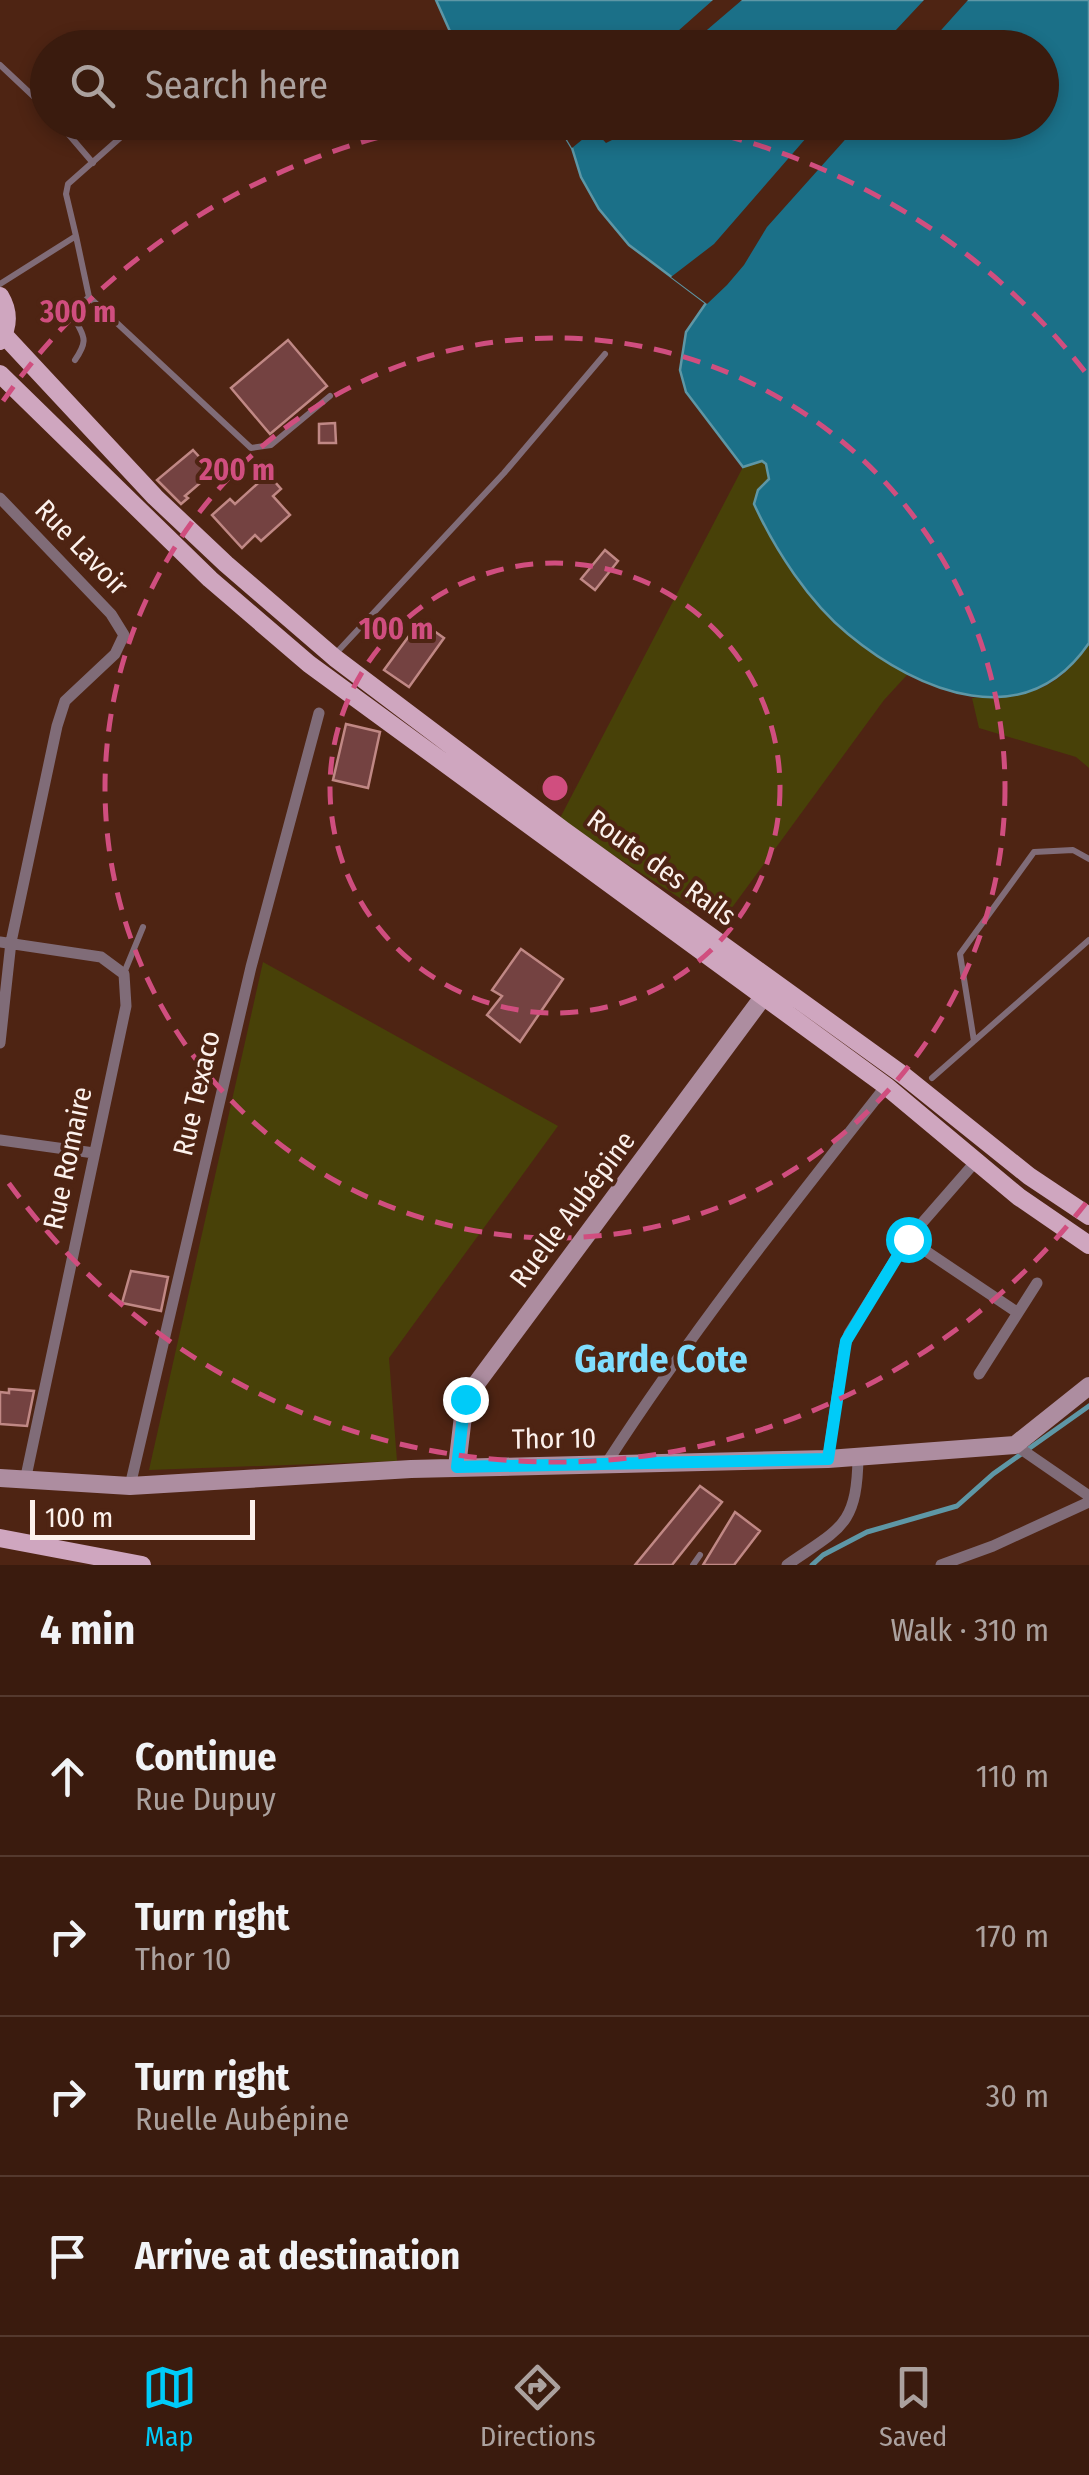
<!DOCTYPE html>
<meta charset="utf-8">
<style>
:root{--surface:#3a1b0e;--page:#412417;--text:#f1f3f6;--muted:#aba19e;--line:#54392e;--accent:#00cbf8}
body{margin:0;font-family:"Fira Sans Condensed",sans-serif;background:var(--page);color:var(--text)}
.scale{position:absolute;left:30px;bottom:25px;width:225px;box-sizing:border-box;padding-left:10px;border:5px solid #fcf1ec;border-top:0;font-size:28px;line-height:35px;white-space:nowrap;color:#fcf1ec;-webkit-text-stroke:8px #4e2413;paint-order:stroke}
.stop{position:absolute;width:30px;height:30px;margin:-22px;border:8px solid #00cbf8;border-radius:50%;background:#fff}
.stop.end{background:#00cbf8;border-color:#fff;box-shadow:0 2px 10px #0008}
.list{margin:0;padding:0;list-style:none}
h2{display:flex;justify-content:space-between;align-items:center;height:130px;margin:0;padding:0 40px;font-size:42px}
h2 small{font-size:32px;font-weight:400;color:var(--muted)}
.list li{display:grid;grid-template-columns:65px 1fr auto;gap:30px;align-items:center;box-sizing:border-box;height:160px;padding:0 40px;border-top:2px solid var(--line)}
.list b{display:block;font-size:38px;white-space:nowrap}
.list p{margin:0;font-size:32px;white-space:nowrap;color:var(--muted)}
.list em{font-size:32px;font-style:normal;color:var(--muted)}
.icon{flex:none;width:55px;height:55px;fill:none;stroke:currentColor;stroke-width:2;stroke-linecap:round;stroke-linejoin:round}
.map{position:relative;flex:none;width:1089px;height:1565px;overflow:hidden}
.search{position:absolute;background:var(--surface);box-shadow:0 5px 15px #0003;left:30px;right:30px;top:30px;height:110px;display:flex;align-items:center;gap:25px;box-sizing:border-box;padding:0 35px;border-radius:55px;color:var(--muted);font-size:38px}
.sheet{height:770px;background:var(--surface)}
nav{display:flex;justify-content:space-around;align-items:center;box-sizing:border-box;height:140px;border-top:2px solid var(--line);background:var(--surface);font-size:28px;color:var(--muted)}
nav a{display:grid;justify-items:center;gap:5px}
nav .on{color:var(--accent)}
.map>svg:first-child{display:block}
.green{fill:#484108}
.water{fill:#1b7088;stroke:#5e97a6;stroke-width:2.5}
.pier{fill:#4e2413}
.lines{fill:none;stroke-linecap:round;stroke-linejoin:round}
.stream{stroke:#5e97a6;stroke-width:5}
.building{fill:#744241;stroke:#c08885;stroke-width:2.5}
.lane{stroke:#806c78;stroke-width:6}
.street{stroke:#806c78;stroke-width:11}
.secondary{stroke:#ad8da0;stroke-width:18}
.primary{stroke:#cfa6bf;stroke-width:18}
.route{stroke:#00cbf8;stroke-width:12}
.ring{fill:none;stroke:#d04e7f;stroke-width:5;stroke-dasharray:18 12}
.labels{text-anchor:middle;stroke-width:8;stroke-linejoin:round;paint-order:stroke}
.street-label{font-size:28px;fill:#fcf1ec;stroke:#4e2413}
.district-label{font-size:38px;font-weight:bold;fill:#7fdefe;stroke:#4e2413}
.centre{fill:#d04e7f;stroke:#4e2413;stroke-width:5}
.ring-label{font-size:30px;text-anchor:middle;font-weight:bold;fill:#d04e7f;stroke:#4e2413;stroke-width:8;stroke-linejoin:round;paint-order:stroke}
</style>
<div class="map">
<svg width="1089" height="1565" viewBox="0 0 1089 1565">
<rect width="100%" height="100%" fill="#4e2413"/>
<path class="green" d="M762 461 770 473 769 479 758 490 759 515 782 555 825 611 848 634 907 675 884 700 720 924 559 820 743 467Z
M1089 643V768L1076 757 979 728 972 698C1029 695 1054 695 1089 643Z
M263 962 558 1126 389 1358 397 1461 149 1470Z"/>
<path class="water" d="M436 0H1089V643C1026 736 919 693 848 634 809 602 775 550 754 504L758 490 769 479 766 464 762 461 743 467 686 392 680 370 686 332 706 303 629 245 599 209 581 177 572 148 563 133 539 123 1042 122V48L457 47Z"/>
<path class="pier" d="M713 0H742L687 47H660Z
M924 0H968L926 47H880Z
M575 122 601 123 612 140 606 143 594 130 572 148 563 133Z
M820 122 860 123 767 227 744 265 727 285 707 304 671 277 714 244Z"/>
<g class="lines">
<path class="stream" d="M812 1565 823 1555 867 1532 957 1506 993 1474 1089 1406"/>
</g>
<path class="building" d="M288 340 327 386 270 434 231 388Z
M335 423 336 443H319V424Z
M193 450 213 472 185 496 188 498 181 504 157 480Z
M268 474 281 489 273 496 290 515 261 541 255 535 242 548 212 515 230 499 235 504Z
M605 550 618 561 595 590 581 579Z
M420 621 444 638 409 687 384 670Z
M346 724 380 732 368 788 333 780Z
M521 949 563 979 520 1042 487 1015 502 996 492 990Z
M131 1271 168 1277 161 1311 122 1303Z
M9 1389 34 1391 27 1426 0 1424V1392L9 1393Z
M700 1486 722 1502 672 1565H635Z
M735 1512 760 1531 734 1565H703Z"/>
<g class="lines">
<path class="lane" d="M0 65 48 110
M58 122 93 163
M76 236 89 297 251 448 271 445 330 396
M0 284 76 236 66 194 68 184 138 122
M75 360C93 334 78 335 73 311L89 297
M339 650 504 473 605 354
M124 973 143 927
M974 1041 960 954 1034 852 1073 850 1089 859
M932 1078 1089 940
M693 1565 700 1555"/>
<path class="street" d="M0 498 111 614 124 635 115 654 65 701 57 726 11 942 0 1043
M0 942 101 957 124 974 126 1006 25 1481
M0 1140 94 1153
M908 1239 1018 1313
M979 1374 1037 1283
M1015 1445 1089 1496
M828 1459 844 1349 849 1334 908 1239 977 1160
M606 1464C691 1332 789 1209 886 1086
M130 1486 251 967 319 713
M787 1565C840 1528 857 1527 858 1457
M941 1565 993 1546 1089 1502"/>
<path class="secondary" d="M457 1467 465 1399 763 997
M0 1478 130 1486 411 1469 828 1459 1015 1445 1089 1386"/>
<path class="primary" d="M0 296C9 311 9 326 0 341
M4 335 155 497 226 564 335 658 563 830 903 1075 1029 1176 1089 1216
M0 374 210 579 309 664 886 1086 1019 1197 1089 1245
M0 1538 142 1565"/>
</g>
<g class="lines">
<path class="route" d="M465 1399 457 1467 828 1459 846 1341 908 1239"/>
</g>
<g class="ring">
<circle cx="555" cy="788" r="225"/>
<circle cx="555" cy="788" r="450"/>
<path d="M1086 1203A674 674 0 0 1 3 1175M3 401A674 674 0 0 1 444 123M666 123A674 674 0 0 1 1086 373"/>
</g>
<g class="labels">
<g class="street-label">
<text transform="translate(82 547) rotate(46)" y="10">Rue Lavoir</text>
<text transform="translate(662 867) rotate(36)" y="10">Route des Rails</text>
<text transform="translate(196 1093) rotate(-77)" y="10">Rue Texaco</text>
<text transform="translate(67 1158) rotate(-78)" y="10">Rue Romaire</text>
<text transform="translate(572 1209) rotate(-53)" y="10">Ruelle Aubépine</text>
<text transform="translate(554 1438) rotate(-1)" y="10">Thor 10</text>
</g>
<g class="district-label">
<text x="661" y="1372">Garde Cote</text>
</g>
</g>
<circle cx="555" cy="788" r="15" class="centre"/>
<g class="ring-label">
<text x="78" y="322">300 m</text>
<text x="237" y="480">200 m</text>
<text x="396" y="639">100 m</text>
</g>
</svg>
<div class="scale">100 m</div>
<div class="stop" style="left:908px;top:1239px"></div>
<div class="stop end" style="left:465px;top:1399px"></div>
<div class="search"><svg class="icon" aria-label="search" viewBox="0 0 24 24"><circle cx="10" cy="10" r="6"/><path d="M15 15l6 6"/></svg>Search here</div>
</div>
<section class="sheet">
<h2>4 min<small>Walk · 310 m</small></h2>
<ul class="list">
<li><svg class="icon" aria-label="ahead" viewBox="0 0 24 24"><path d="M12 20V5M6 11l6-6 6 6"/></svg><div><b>Continue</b><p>Rue Dupuy</p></div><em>110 m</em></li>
<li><svg class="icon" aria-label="right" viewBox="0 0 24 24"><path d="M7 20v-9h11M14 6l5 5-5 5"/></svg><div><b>Turn right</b><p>Thor 10</p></div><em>170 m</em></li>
<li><svg class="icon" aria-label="right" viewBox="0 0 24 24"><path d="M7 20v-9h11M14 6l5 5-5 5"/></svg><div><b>Turn right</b><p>Ruelle Aubépine</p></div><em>30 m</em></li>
<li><svg class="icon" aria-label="arrive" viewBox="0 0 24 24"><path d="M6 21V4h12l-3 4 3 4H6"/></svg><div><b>Arrive at destination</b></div></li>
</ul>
</section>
<nav>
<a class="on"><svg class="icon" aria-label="map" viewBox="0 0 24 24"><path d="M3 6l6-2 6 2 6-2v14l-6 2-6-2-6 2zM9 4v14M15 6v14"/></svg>Map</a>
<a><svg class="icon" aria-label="directions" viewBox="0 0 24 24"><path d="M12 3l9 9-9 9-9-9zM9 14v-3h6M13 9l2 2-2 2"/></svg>Directions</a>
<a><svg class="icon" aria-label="saved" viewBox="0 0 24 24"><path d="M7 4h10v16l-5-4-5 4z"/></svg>Saved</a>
</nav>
